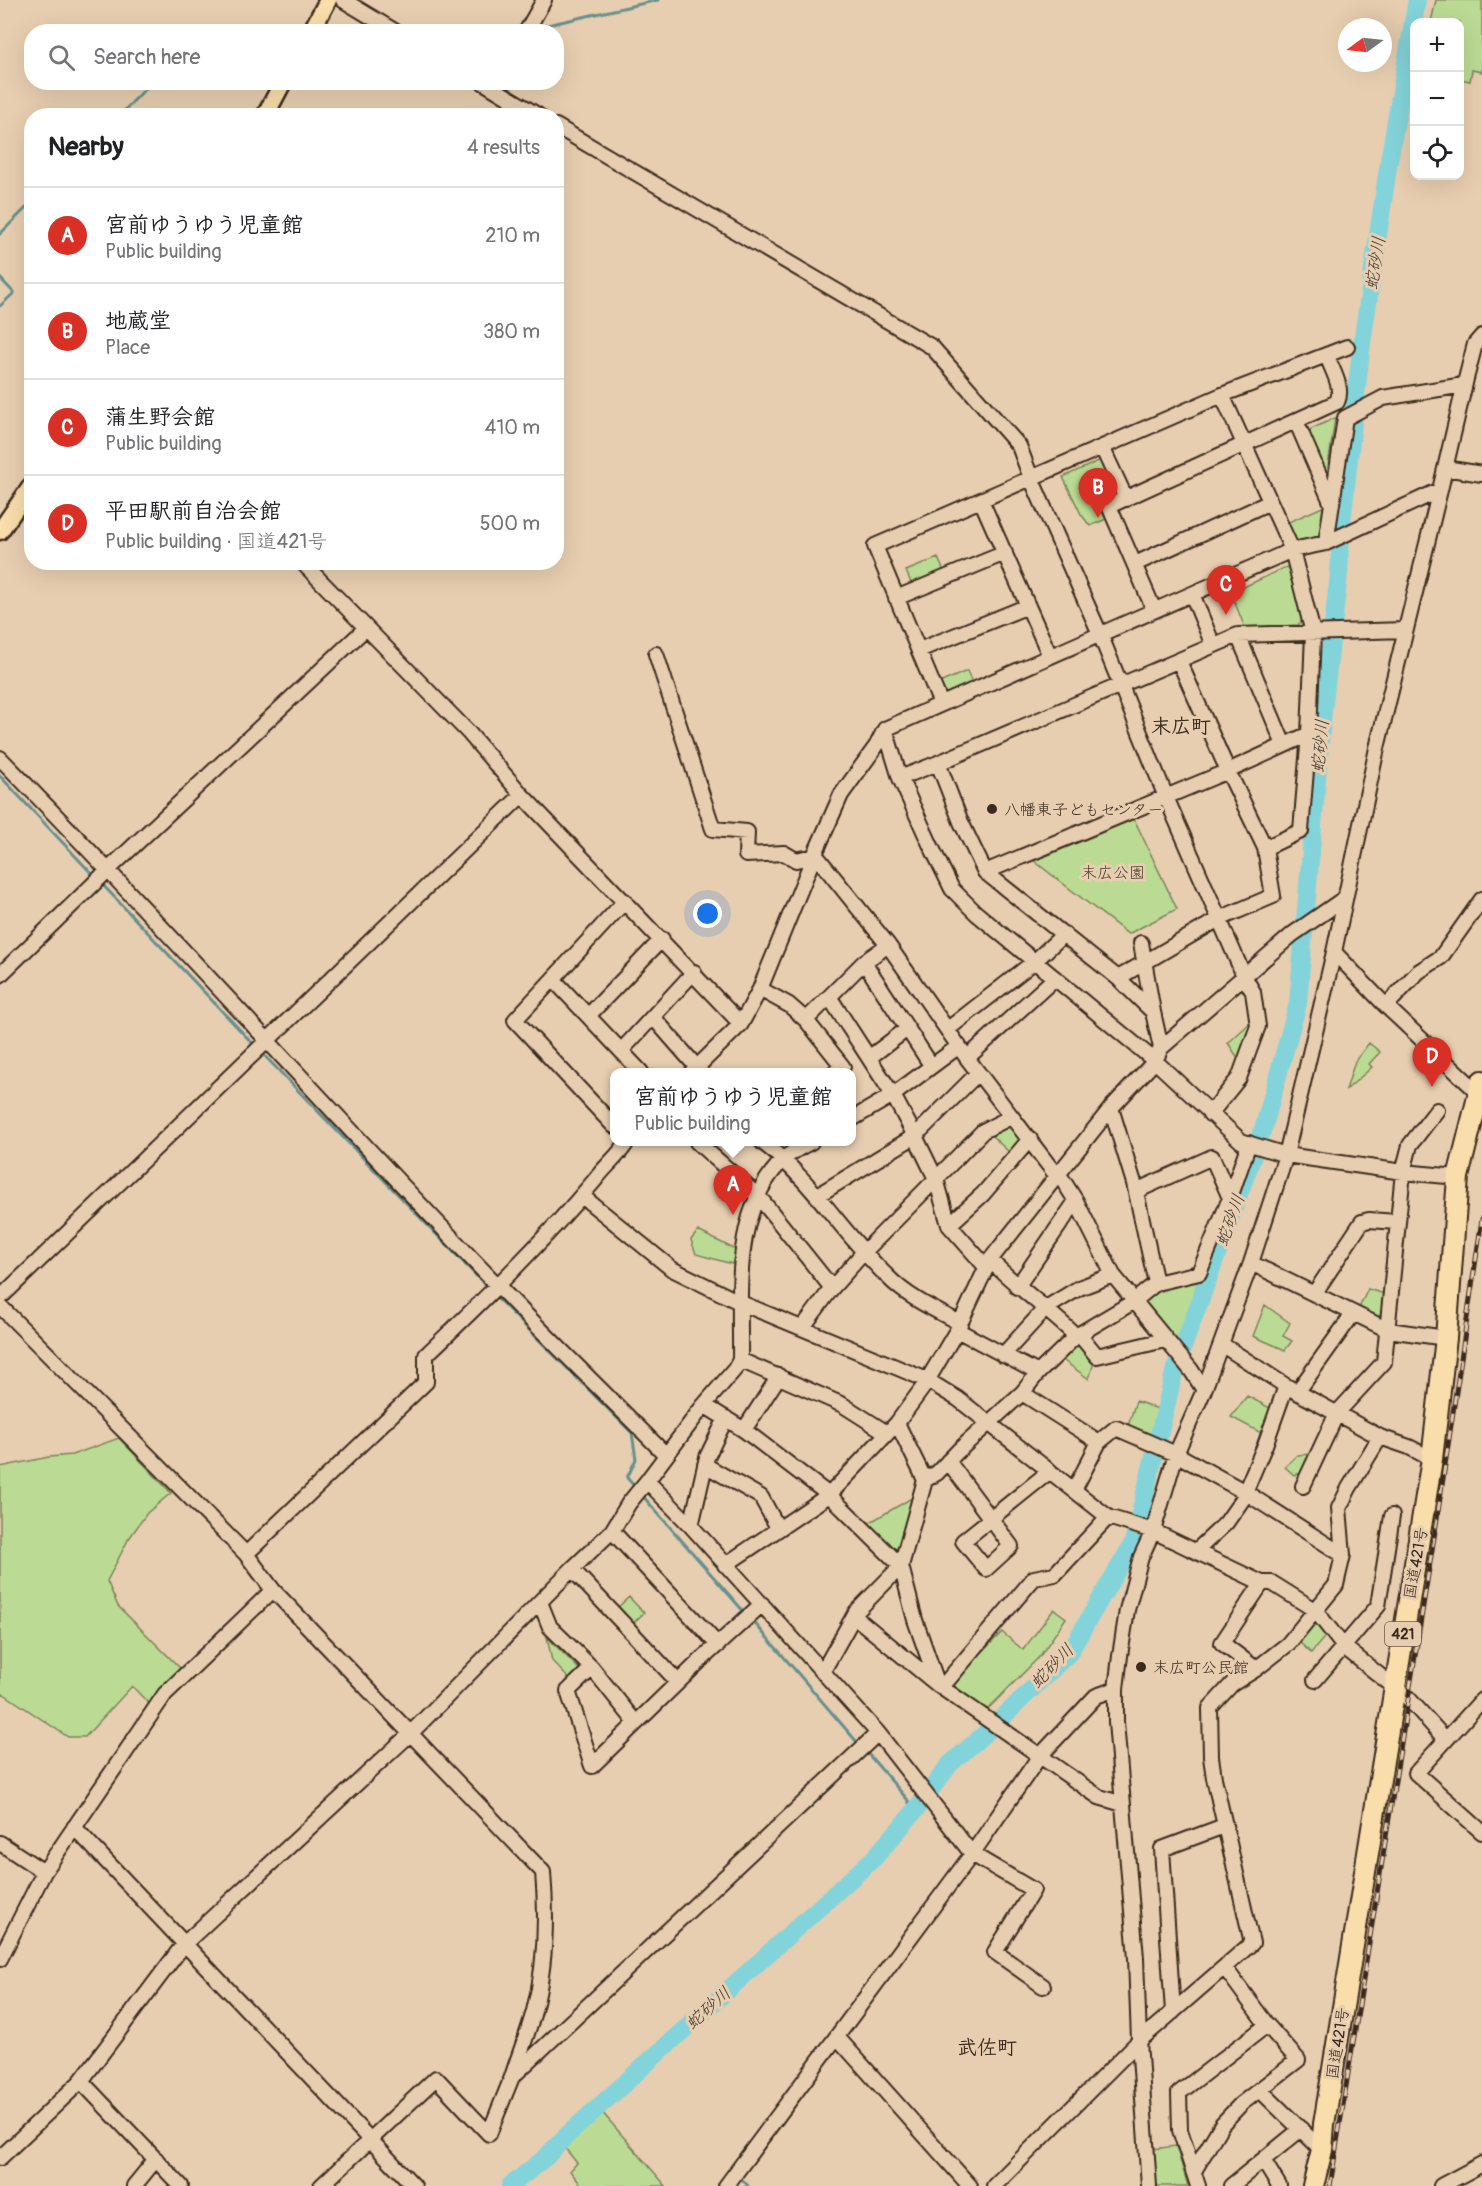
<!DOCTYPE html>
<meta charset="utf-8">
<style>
:root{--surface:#fff;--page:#f2f2f2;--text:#202124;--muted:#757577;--line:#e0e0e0;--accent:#d93025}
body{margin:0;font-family:Pangolin,"Klee One",sans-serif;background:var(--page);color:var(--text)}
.controls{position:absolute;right:18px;top:18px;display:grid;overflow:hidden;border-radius:12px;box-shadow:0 6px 24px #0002}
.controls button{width:54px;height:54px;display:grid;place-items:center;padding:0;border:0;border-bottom:2px solid var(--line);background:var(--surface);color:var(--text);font:30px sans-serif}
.compass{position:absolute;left:1338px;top:18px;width:54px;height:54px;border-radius:50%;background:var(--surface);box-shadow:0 6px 24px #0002;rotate:255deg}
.you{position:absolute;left:708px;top:914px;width:21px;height:21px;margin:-15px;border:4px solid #fff;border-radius:50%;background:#1a73e8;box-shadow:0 0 0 9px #1a73e833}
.badge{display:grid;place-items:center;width:39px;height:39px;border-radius:50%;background:var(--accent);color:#fff;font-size:20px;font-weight:700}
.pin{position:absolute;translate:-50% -50px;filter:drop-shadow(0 2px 3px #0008)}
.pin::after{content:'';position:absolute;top:32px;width:21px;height:18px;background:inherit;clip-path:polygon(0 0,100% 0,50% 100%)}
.popup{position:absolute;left:610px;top:1068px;width:246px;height:78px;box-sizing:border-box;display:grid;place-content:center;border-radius:12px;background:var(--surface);filter:drop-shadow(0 2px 4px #0005);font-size:20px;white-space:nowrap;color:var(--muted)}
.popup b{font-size:22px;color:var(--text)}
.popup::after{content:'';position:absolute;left:50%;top:100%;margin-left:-12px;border:12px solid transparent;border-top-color:var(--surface)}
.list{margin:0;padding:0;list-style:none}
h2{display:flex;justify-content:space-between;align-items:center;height:78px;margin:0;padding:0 24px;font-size:26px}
h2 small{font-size:20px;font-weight:400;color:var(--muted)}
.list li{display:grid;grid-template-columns:39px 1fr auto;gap:18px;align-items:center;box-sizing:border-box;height:96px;padding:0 24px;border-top:2px solid var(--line)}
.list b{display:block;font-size:22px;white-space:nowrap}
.list p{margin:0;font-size:20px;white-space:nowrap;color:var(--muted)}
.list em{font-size:20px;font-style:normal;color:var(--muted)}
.icon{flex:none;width:33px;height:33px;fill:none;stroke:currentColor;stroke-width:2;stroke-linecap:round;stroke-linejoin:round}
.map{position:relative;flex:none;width:1482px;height:2186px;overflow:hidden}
.search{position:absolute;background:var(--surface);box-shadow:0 6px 24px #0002;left:24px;top:24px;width:540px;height:66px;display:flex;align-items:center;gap:15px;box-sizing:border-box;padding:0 21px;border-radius:24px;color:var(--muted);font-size:22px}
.panel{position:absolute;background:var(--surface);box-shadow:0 6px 24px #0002;left:24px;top:108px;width:540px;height:462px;border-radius:24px}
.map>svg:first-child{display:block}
.green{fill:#bbdb94;stroke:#7b8259;stroke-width:1.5}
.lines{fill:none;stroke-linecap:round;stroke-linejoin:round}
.stream{stroke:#66908f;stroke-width:3}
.river{stroke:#83d4da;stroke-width:18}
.minor-casing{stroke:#3b2a1e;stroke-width:18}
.major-casing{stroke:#3b2a1e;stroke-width:21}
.highway-casing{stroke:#3b2a1e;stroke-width:24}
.minor{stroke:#e8ceb0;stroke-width:14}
.major{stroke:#f9deab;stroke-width:16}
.highway{stroke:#f9deab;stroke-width:20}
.rail-casing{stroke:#3b2a1e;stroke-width:5}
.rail{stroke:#e8ceb0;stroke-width:3;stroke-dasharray:9;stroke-linecap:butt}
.poi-dot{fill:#3b2a1e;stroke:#e8ceb0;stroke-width:2}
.labels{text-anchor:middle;stroke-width:6;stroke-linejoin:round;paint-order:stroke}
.shield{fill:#e8ceb0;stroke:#6f5b4a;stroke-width:1.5}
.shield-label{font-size:15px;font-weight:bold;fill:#3b2a1e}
.poi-label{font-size:16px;fill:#3b2a1e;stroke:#e8ceb0;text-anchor:start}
.park-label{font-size:16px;fill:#483c2a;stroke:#e8ceb0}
.street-label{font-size:16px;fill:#3b2a1e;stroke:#e8ceb0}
.water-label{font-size:18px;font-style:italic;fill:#423b31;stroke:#e8ceb0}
.quarter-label{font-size:20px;font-weight:bold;fill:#3b2a1e;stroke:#e8ceb0}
</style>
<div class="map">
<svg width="1482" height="2186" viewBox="0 0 1482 2186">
<rect width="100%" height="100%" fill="#e8ceb0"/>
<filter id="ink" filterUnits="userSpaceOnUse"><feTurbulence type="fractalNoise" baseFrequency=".0167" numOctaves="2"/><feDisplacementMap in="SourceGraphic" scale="12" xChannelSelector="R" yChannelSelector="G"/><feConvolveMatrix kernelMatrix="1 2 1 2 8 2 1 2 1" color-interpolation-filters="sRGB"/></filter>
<g filter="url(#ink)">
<path class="green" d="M1436 0H1482V72L1472 70 1470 81 1460 79V22H1431Z
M1335 418 1326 480 1308 438 1311 429Z
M1103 459 1121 497 1104 510 1106 519 1090 526 1081 514 1063 477Z
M1327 505 1323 533 1317 543 1299 549 1284 524Z
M938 558 947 578 915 592 906 571Z
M1286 567 1290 570 1305 617 1298 625 1245 628 1231 593Z
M967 671 976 692 943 698 937 684Z
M1134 819 1177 909 1128 934 1034 861Z
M1251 1022 1252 1032 1240 1061 1228 1043Z
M1369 1043 1380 1052 1369 1064 1372 1067 1346 1090 1355 1061Z
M1005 1126 1013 1127 1023 1143 1011 1154 990 1134Z
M698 1231 736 1250 732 1264 696 1254 691 1240Z
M1199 1279 1178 1344 1144 1302 1146 1296Z
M1368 1289 1388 1295 1386 1317 1380 1321 1358 1310Z
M1265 1305 1290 1323 1283 1336 1292 1341 1285 1350 1253 1336Z
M1078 1342 1095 1359 1089 1379 1060 1358Z
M1247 1396 1274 1410 1265 1435 1231 1417Z
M1136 1401 1161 1410 1152 1437 1127 1429Z
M119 1438 171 1493 147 1513 128 1540 107 1581 118 1606 183 1671 151 1706 132 1686 85 1737H68L4 1694 0 1695V1467L49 1457 72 1455Z
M1310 1454 1301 1473 1294 1475 1285 1467 1297 1455Z
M915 1496 899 1556 867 1524Z
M629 1597 644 1613 631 1625 616 1609Z
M1054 1609 1066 1618 1040 1656 985 1712 948 1687 1002 1632 1023 1650Z
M1312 1620H1320L1329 1632 1311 1653 1297 1640Z
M547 1637 581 1671 571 1681 552 1661Z
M601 2111 666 2186H582L570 2171 577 2163 564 2147Z
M1176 2146 1188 2186H1156L1153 2149Z"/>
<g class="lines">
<path class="stream" d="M534 28 658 0
M511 32 521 29
M119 116 147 87 180 82
M0 234 32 202
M0 278 14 293 0 306
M0 776 95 877
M100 882 256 1047
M261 1052 489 1289
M493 1294 632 1433 636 1459 627 1478 637 1489
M641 1494 745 1613
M752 1620 857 1742
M868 1754 907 1799 914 1812
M740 2177 748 2186"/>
<path class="river" d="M510 2186 546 2157 564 2138 874 1858 914 1812 950 1764 998 1722 1069 1653 1133 1543 1175 1369 1264 1126 1298 1003 1322 720 1339 574 1341 532 1361 350 1389 161 1417 0"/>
<g class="minor-casing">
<path id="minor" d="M343 0 396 32
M526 32 544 0
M483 82 539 116
M556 126 932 347 1019 446 1031 478 1100 634 1166 797 1244 976 1253 992 1258 1026 1239 1078 1210 1114
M1222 395 1292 550 1313 633 1309 734 1301 831 1265 848
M1296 421 1331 502
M1102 447 1126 499
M1445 468 1482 474
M981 500 1050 656
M1326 543 1345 418 1383 398 1464 385
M302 562 468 732 522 795 741 1024
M1135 564 1270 502
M1192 594 1213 645
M896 598 1005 553
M1154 610 1109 506 1337 402C1344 388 1332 370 1327 356
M1238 635 1284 745
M919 650 1028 606
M656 654 713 829 747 832 746 855 784 853 796 860 814 856 818 858 888 945 967 1058 1056 1175 1062 1179 1076 1201 1113 1275 1191 1370 1204 1390
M941 704 875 546 1222 395 1347 347
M885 729 900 778 930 844 952 889 976 913 1155 1061 1241 1141 1286 1155 1403 1172 1458 1177
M0 758C170 931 330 1112 498 1286 553 1343 610 1398 665 1454
M938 763 961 822 985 872 1118 978 1153 1012 1161 1048
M900 778 938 763 1238 635 1405 630
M985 872 1228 771 1309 734
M1141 943 1153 1012
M1334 952 1386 1006 1482 1096
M864 962 931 1065
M0 975 109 869 366 628
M1118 978 1219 919 1273 896 1265 848 1228 771 1179 661
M553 979 641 1072
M760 989 789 1005 806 1020 843 1067 835 1072
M830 998 893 1095 915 1136 936 1179 949 1225 987 1268
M1386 1006 1418 972 1441 957 1482 899
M588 1016 662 939
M653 1017 701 1072
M806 1020 864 962 888 945
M948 1029 1035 961 1064 934
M621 1051 694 972
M870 1057 907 1029
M967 1058 1055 978
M692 1072 741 1024 760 989 814 856 841 795 877 745 885 729 1292 550 1326 543 1440 490
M1111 1108 1134 1183 1156 1283
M852 1119 893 1095 959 1046
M614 1126 515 1020 625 901
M697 1142 759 1197 832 1288
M762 1142C812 1180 842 1233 887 1276 907 1297 935 1310 960 1323
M1136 1191 1212 1157 1230 1198
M818 1195 915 1136 978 1073
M582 1196 672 1269 741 1303 927 1380 958 1399 1108 1517 1153 1531 1262 1583H1272L1315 1610 1344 1647 1408 1698 1446 1740
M949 1225 983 1194 1030 1139
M990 1260C1017 1287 1048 1309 1076 1336
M1251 1263 1388 1330 1446 1338
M1017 1287 1076 1201
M1314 1294 1362 1222 1369 1220 1397 1222
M0 1298 522 795
M0 1306 246 1554 273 1590 543 1872C547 1919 546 1965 534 2011 528 2033 519 2055 512 2077
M803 1327 832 1288 864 1252 936 1179 983 1131 1011 1117
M957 1330 1038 1373
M1079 1334 1097 1356 1165 1340
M1221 1344 1286 1386 1380 1437 1409 1447 1432 1459
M1003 1355 1046 1308 1079 1288 1113 1275
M740 1360 843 1405 887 1433
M1298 1391 1353 1314
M1022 1393 1099 1442
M704 1405 744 1430 829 1495 901 1566 856 1612 823 1671
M897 1423 925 1480
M744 1430 779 1376
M948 1461 1011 1546 986 1569 963 1541 1050 1471
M705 1465 761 1497 778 1528
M647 1481 691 1526 878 1733 972 1854 1033 1890 995 1952 1043 1986
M1303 1486 1337 1413 1384 1362 1403 1172 1410 1145 1437 1110
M1074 1490 1099 1442 1116 1428 1176 1454 1245 1492 1343 1555
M1245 1492 1265 1445 1286 1386
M691 1526 707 1457 726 1418
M612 1531 718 1645
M1196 1551 1226 1523 1247 1493
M246 1554 426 1382V1355C485 1299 543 1242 595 1180 605 1166 619 1156 627 1142
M725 1565 829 1495 897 1423 924 1386 957 1330 990 1260 1111 1108 1155 1061 1161 1048 1293 934 1345 898
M572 1569 678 1682
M540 1602 550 1627 592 1668 636 1723
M854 1616 938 1685
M592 1668 568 1691 592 1766 704 1657 762 1604
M1256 1669 1222 1643 1262 1583
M1315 1680 1378 1606 1392 1516
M942 1687 1034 1578 1055 1574 1108 1517
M1482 1700 1416 1773 1482 1832
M1123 1804 1099 1797 938 1685 915 1620 901 1566 925 1480 937 1473 958 1451 1022 1393 1038 1373 1076 1336 1133 1302 1156 1283 1199 1273 1230 1198 1249 1143
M74 1827 414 2186
M0 1843 44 1872
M0 1959 44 1872 165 1694 273 1590
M1173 2012 1162 1849 1224 1826
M837 2037 970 2186
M81 2081 181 2186
M1260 2090 1322 2150
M0 2158 81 2081 184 1944 410 1734 572 1569 612 1531 629 1503 647 1481 704 1405 735 1369 740 1360C741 1294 731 1209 784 1159 791 1152 803 1146 811 1142
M1263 2160 1279 2186
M1194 2171 1222 2124 1241 2104 1298 2060 1267 2025 1225 1968
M134 2186 156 2159
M321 2186 436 2078 489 2134 512 2077 878 1733
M726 2186 972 1854 1039 1757 1096 1696 1116 1689
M994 2186 1139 2041 1252 1943 1214 1778 1211 1757 1210 1708 1232 1684 1256 1669 1288 1644 1336 1585 1343 1555 1339 1508 1349 1488 1380 1437
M1149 2186 1139 2041 1136 1958 1116 1722V1689L1120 1656 1127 1610 1141 1557 1153 1531 1176 1454 1204 1390 1251 1263 1286 1155 1334 952 1377 748 1440 490 1466 379 1475 344 1482 336
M1198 2186 1180 2130 1179 2093 1267 2025
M1231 2186 1301 2129
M1441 2186 1482 2164"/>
</g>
<g class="major-casing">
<path id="major" d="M311 32 328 0
M265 116 283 82
M0 531 32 485"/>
</g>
<g class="highway-casing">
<path id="highway" d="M1313 2186 1322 2150 1324 2124 1333 2069 1432 1459 1446 1338 1458 1177 1482 1081"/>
</g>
<use href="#minor" class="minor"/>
<use href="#major" class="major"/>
<use href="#highway" class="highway"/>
<g class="rail-casing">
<path id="rail" d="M1330 2186 1436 1525 1482 1219"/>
</g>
<use href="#rail" class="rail"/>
</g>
</g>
<g class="poi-dot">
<circle cx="992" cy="809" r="6"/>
<circle cx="1141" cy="1667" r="6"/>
</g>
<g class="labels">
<rect class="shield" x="1385" y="1622" width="36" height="24" rx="4.5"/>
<g class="shield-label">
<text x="1403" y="1639">421</text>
</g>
<g class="poi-label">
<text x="1004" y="815">八幡東子どもセンター</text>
<text x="1153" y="1673">末広町公民館</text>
</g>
<g class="park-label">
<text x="1113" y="878">末広公園</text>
</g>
<g class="street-label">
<text transform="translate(1415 1563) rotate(-80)" y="6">国道421号</text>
<text transform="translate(1337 2043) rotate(-81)" y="6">国道421号</text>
</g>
<g class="water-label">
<text transform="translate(1375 263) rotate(-81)" y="6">蛇砂川</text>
<text transform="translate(1320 746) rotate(-85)" y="6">蛇砂川</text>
<text transform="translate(1230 1220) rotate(-70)" y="6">蛇砂川</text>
<text transform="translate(1052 1666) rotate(-46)" y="6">蛇砂川</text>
<text transform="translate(708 2008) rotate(-42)" y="6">蛇砂川</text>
</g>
<g class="quarter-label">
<text x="1181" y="733">末広町</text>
<text x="987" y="2054">武佐町</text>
</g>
</g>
</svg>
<div class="controls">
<button>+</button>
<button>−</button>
<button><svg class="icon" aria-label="locate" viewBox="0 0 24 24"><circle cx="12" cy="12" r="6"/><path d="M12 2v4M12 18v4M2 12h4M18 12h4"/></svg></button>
</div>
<svg class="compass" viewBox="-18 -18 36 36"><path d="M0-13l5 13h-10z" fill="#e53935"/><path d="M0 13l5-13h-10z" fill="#757577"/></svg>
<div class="you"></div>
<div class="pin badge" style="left:733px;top:1215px">A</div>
<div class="popup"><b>宮前ゆうゆう児童館</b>Public building</div>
<div class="pin badge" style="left:1098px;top:518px">B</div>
<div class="pin badge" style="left:1226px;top:615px">C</div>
<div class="pin badge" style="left:1432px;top:1087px">D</div>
<div class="search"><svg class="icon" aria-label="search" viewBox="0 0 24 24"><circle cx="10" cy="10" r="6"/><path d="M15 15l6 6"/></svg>Search here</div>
<section class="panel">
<h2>Nearby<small>4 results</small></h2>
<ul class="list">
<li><span class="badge">A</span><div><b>宮前ゆうゆう児童館</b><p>Public building</p></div><em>210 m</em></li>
<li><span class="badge">B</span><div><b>地蔵堂</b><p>Place</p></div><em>380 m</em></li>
<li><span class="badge">C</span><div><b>蒲生野会館</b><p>Public building</p></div><em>410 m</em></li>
<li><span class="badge">D</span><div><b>平田駅前自治会館</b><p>Public building · 国道421号</p></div><em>500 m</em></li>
</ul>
</section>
</div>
